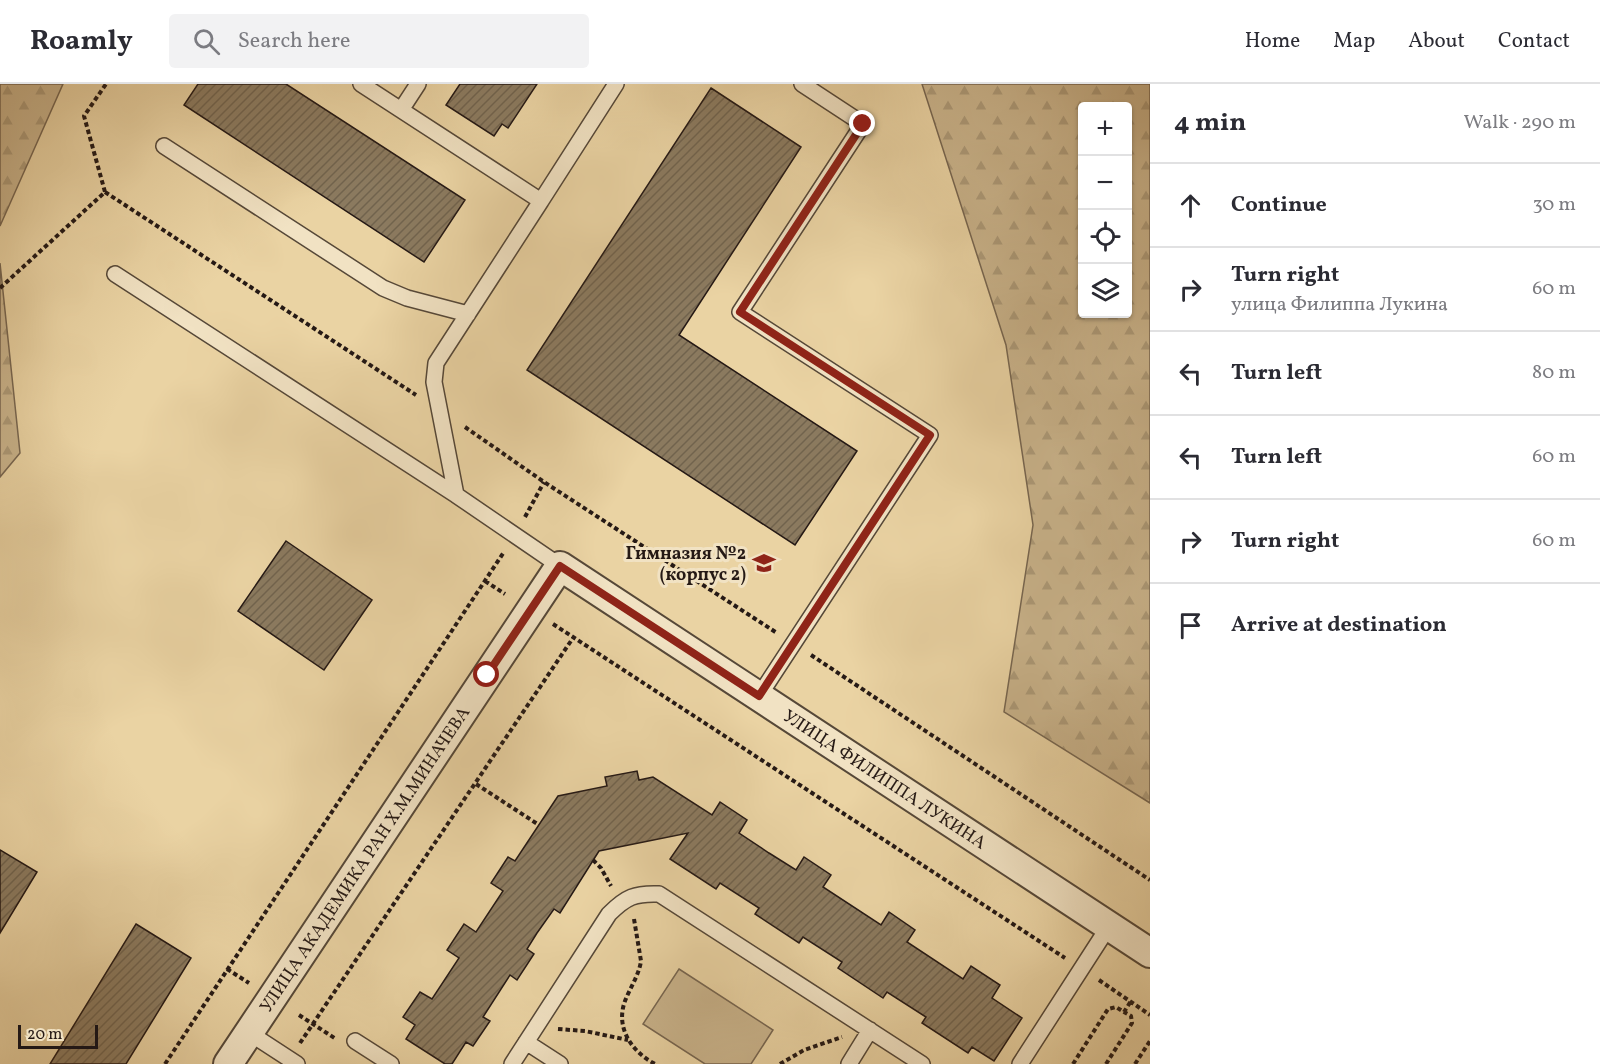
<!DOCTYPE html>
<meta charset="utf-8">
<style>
:root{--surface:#fff;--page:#f2f2f3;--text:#2b2b33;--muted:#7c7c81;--line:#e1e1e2}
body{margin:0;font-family:Vollkorn,serif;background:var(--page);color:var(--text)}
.controls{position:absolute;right:18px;top:18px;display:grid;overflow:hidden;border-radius:6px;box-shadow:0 2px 4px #0004}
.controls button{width:54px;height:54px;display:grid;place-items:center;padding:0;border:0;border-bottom:2px solid var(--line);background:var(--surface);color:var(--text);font:30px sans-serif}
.scale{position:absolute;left:18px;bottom:15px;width:80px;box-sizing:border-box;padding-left:6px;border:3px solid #251915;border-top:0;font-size:16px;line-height:21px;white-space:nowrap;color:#251915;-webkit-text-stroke:4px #f1e2c3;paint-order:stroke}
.stop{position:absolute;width:18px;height:18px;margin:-14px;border:4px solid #8f2418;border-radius:50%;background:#fff}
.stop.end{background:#8f2418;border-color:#fff;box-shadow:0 2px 6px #0008}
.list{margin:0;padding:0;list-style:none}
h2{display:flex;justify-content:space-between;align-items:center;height:78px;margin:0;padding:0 24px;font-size:26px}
h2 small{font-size:20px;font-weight:400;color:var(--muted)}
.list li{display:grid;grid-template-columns:39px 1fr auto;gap:18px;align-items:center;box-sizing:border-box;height:84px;padding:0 24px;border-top:2px solid var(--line)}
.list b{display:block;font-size:22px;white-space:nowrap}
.list p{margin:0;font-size:20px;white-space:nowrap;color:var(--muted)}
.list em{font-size:20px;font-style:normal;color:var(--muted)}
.icon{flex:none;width:33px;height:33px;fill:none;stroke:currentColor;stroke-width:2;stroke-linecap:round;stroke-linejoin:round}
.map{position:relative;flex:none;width:1150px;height:980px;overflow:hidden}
header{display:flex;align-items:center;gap:36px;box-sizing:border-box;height:84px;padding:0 30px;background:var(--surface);border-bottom:2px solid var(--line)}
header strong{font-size:28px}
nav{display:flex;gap:33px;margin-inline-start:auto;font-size:21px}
.search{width:420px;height:54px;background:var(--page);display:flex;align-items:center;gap:15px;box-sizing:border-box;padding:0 21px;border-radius:6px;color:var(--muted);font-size:22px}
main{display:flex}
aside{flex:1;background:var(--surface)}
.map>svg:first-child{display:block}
.forest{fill:url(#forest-firs);stroke:#776650;stroke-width:1.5;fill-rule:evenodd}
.pitch{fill:#c9b38b;stroke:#776650;stroke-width:1.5}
.building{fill:url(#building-hatch);stroke:#251915;stroke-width:1.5}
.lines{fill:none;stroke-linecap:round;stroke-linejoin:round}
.lane-casing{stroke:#564838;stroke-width:18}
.street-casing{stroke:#564838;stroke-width:32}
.path{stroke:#251915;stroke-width:4;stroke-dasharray:4.5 3;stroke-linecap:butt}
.lane{stroke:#f1e2c3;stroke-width:15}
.street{stroke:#f1e2c3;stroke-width:28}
.route{stroke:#8f2418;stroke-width:8}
.labels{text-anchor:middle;stroke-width:6;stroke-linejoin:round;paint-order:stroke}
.poi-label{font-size:18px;font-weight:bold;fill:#251915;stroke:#f1e2c3;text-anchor:end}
.street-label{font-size:18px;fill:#251915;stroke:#f1e2c3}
</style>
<header>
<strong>Roamly</strong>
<div class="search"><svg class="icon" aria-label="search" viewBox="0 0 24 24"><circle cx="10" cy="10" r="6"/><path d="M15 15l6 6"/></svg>Search here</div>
<nav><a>Home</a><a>Map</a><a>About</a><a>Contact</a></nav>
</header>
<main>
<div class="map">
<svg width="1150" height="980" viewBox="0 0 1150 980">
<defs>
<pattern id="forest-firs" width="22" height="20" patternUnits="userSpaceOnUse" patternTransform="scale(1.5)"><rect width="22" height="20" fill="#c9b38b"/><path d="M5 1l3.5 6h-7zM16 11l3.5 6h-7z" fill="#ac9977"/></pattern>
<pattern id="building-hatch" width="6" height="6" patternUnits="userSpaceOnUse" patternTransform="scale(1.5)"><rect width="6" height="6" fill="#8b7a5f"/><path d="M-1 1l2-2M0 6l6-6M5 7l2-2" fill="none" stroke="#71634d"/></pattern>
</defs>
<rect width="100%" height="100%" fill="#ead3a3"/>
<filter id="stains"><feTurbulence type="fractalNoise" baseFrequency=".00333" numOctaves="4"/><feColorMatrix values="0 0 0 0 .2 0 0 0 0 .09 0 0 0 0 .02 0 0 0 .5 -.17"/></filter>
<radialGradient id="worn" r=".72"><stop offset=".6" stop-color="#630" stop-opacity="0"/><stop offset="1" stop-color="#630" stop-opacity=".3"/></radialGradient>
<path class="forest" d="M0 0H63L0 142Z
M922 0H1150V719L1004 628 1033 441 1006 261ZM1082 22H1128V230H1082Z
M0 179 20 369 0 393Z"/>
<path class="pitch" d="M679 885 773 946 751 980H705L643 940Z"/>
<path class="building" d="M198 0H286L465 116 424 178 184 21Z
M460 0H537L508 44 502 40 494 52 446 21Z
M711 4 801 63 679 251 857 367 795 461 527 286Z
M286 457 372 516 324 586 238 527Z
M637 687 639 696 653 693 712 731 720 718 747 736 739 749 769 769 796 786 804 773 831 791 823 803 881 841 889 828 915 846 907 858 963 895 971 882 1000 901 992 914 1022 934 994 977 972 963 968 969 922 939 926 933 887 908 883 914 838 884 842 878 803 853 799 859 755 830 759 824 720 799 716 805 670 775 688 749 599 767 560 829 554 825 537 849 527 865 534 870 517 896 510 891 483 933 490 937 473 962 466 958 452 980H445L406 955 415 941 403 933 420 908 432 915 459 874 447 866 464 840 476 848 503 807 491 799 508 773 515 777 558 712 607 702 605 693Z
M0 766 37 788 0 849Z
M136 840 191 874 126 980H50Z"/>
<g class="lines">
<g class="lane-casing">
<path id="lane" d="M361 0 541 117 436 279 434 298 456 411
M401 26 418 0
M164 62 383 204 407 214 468 230
M541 117 616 0
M115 190 456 411 560 482
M759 612 930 351 740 228 863 40 802 0
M248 948 297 980
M355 957 391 980
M526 958 560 980
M512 980 609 830C626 813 635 809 659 810L922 980
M849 980 870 946
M1020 980 1109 842"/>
</g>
<g class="street-casing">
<g id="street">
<path id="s1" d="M228 980 560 482 1150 869"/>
</g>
</g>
<path class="path" d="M105 108 416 311
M0 204 105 108 84 32 106 0
M465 343 544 398 777 549
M525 433 544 398
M485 497 505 510
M553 540 1065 874
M811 571 1150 796
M476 700 539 741
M593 776 601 784 611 802
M634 835 641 877C639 891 630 904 625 917 615 944 632 968 655 980
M227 885 249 899
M1099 896 1150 931
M299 931 336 955
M558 945 585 947 628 956
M300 959 573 554
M165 980 504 468
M780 980 804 966 842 953
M1073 980 1108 925 1116 923 1124 928 1131 917
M1106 980 1132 939 1131 932 1124 928
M1135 980 1150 957"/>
<use href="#lane" class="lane"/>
<use href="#street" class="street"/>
</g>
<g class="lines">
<path class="route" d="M487 591 560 482 759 612 930 351 740 228 863 40"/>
</g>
<defs>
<g id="school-bare" transform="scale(1.8)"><path d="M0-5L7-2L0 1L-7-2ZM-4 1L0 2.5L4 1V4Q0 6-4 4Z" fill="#8f2418" stroke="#f1e2c3" stroke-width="2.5" paint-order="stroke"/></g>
</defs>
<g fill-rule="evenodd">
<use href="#school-bare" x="764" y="479"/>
</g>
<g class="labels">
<g class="poi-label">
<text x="746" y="475">Гимназия №2<tspan x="746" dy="21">(корпус 2)</tspan></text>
</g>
<g class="street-label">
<text dy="6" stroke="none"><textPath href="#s1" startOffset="987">УЛИЦА ФИЛИППА ЛУКИНА</textPath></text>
<text dy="6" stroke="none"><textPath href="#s1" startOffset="246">УЛИЦА АКАДЕМИКА РАН Х.М.МИНАЧЕВА</textPath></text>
</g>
</g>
<rect width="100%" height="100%" filter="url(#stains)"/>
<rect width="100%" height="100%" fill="url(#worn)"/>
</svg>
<div class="controls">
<button>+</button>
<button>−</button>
<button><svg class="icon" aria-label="locate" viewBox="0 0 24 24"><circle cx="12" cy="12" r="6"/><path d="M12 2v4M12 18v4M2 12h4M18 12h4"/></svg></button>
<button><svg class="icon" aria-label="layers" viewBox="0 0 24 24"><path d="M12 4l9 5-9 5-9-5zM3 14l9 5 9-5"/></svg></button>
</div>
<div class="scale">20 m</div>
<div class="stop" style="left:487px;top:591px"></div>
<div class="stop end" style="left:863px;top:40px"></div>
</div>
<aside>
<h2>4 min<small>Walk · 290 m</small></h2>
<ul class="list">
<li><svg class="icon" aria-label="ahead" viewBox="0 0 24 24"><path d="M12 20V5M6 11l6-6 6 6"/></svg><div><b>Continue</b></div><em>30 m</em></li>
<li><svg class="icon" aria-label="right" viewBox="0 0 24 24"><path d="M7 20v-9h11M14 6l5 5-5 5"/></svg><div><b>Turn right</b><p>улица Филиппа Лукина</p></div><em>60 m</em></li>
<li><svg class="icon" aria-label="left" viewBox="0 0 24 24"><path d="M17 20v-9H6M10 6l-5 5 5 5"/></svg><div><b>Turn left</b></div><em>80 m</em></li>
<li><svg class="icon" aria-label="left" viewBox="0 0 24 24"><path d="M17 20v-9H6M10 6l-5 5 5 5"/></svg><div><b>Turn left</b></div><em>60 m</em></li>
<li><svg class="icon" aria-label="right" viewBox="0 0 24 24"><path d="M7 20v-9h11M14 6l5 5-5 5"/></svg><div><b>Turn right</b></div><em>60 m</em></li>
<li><svg class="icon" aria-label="arrive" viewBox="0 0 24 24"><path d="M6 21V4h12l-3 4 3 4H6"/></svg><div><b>Arrive at destination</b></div></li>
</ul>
</aside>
</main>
